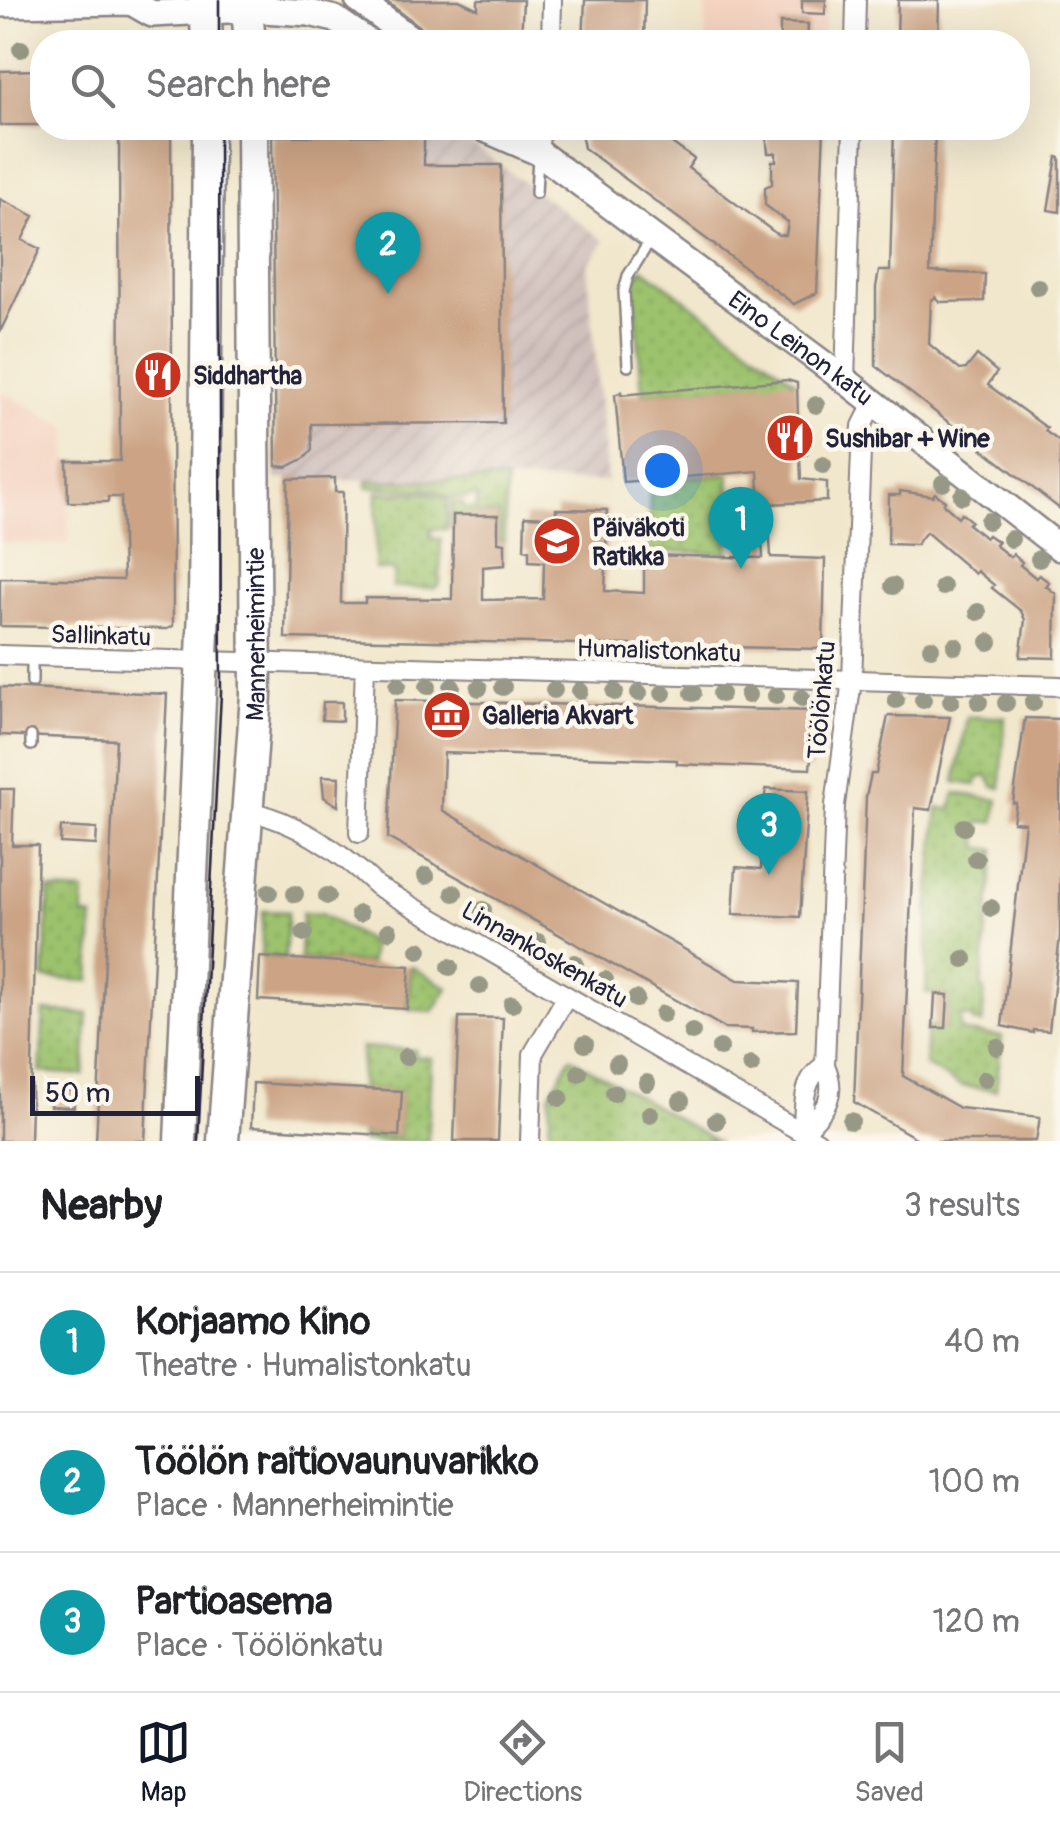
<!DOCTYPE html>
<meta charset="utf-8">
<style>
:root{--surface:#fff;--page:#f2f2f2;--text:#202124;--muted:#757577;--line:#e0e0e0;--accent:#111827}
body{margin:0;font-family:Pangolin,sans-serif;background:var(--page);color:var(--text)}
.scale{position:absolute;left:30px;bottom:25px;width:170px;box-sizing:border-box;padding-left:10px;border:5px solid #22223b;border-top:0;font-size:28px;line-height:35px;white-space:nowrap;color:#22223b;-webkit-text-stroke:8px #fbf7ec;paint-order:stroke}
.you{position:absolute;left:662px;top:470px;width:35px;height:35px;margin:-25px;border:8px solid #fff;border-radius:50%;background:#1a73e8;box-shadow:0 0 0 15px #1a73e833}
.badge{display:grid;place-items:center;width:65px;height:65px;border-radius:50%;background:var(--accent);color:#fff;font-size:32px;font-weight:700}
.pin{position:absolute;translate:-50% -82px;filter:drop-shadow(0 2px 5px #0008)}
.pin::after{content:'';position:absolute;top:52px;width:35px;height:30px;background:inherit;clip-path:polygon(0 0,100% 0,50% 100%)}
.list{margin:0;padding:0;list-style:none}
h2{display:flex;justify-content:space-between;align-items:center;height:130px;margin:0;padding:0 40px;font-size:42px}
h2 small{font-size:32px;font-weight:400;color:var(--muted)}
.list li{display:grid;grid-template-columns:65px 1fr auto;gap:30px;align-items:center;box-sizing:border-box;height:140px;padding:0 40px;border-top:2px solid var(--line)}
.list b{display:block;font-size:38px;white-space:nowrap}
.list p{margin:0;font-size:32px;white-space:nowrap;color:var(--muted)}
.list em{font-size:32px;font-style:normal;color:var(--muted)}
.icon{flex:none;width:55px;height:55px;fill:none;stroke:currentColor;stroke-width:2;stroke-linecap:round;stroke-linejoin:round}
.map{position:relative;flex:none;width:1060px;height:1141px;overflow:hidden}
.search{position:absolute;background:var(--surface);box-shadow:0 10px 40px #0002;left:30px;right:30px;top:30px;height:110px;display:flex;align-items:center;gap:25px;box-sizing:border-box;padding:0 35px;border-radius:40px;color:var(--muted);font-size:38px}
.sheet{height:550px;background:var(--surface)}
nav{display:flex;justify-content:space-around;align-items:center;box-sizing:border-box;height:140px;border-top:2px solid var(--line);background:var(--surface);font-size:28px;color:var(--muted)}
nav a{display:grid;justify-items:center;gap:5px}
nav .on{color:var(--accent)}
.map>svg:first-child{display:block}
.built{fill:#f4d3c1}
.industrial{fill:url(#industrial-furrows)}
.grass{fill:url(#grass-dots);stroke:#5f7254;stroke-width:2.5}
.building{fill:#cca485;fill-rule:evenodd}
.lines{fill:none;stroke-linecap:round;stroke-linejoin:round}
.lane-casing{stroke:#8a8484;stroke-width:14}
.street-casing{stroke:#8a8484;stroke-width:22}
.secondary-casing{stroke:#8a8484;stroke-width:30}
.primary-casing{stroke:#8a8484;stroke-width:35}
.lane{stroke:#fff;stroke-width:9}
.street{stroke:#fff;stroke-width:18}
.secondary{stroke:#fff;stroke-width:25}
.primary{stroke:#fff;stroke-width:30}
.tram{stroke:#22223b;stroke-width:2.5}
.tree{fill:#979986}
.labels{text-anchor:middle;stroke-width:9;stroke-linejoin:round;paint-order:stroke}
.street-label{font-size:25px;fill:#22223b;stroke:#fbf7ec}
.poi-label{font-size:25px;font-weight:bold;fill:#22223b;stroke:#fbf7ec;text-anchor:start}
</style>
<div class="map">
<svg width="1060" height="1141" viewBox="0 0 1060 1141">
<defs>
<pattern id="industrial-furrows" width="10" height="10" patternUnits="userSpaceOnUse" patternTransform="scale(2.5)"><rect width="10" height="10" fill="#d0c0bc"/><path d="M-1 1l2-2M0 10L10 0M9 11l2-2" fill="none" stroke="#b2a5a2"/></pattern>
<pattern id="grass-dots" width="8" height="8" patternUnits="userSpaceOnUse" patternTransform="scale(2.5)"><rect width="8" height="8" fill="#9cc26d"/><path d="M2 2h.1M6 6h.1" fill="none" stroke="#86a65f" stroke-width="1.8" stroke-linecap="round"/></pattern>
</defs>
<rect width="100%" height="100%" fill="#fbf7ec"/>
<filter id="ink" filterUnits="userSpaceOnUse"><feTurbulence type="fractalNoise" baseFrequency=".01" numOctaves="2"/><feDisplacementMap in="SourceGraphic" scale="20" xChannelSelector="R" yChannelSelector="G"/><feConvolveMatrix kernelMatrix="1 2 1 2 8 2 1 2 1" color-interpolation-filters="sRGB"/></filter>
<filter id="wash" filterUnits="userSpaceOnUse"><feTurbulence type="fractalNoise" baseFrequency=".0048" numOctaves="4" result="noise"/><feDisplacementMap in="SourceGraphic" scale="40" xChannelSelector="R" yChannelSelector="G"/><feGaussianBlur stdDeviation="2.25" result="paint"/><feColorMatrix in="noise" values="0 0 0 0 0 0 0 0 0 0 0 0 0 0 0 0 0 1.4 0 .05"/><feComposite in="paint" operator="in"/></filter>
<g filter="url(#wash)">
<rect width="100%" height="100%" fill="#f1e7cc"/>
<path class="built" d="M706 0H826L824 42H705Z
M0 391 68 427V544L0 543Z"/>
<path class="industrial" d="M272 128H449L605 241 587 265 607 482 276 479Z"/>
<path class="grass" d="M643 268 795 381 642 393 634 281Z
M730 475 728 553 649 551 650 480Z
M506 480 504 542H499V514L453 515 451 529 452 503H463L464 509H477V496L452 499 433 490 367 487V481Z
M377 492 430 493 448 500 447 529H431V538L441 539 440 583 435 588 393 587 394 570 375 569Z
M967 717H1005L1001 788 994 787 987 775 978 779 976 785 955 782Z
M955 793 998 800 995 822H979L978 847 995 850 981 989 985 990 982 1024 973 1022V1018L961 1016 959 1031 1002 1037 996 1090 961 1086 925 1065 927 1027 946 1028 948 995 926 993 929 901 938 807 951 810Z
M49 890 84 892 83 916 93 917 90 981 44 978Z
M263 911 288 912 285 958 261 957Z
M302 913 321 914 372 943 370 963 300 959Z
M411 966 448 988 433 1012 408 1009Z
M44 1011 88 1014 84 1075 40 1072Z
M362 1047 415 1050 416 1057 431 1058 428 1141H362V1134L399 1136 401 1091 360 1089Z
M571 1057 587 1067 716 1141H549L550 1094Z"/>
<g id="blocks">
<path class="building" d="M384 0H459L478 9V0H523L521 42H441Z
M585 0H645L644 42H583Z
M802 0H826L825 14 802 13Z
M898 0H939L938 42H897Z
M780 23 808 24 807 42H780Z
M42 70V125H0V71Z
M119 128H171L173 626 167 629 0 626V578L123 580 121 497H108V502H68L67 461H120Z
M580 128H651L694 159 688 168 778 235H786L788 222 765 205V187L772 184V161H776V153H768L766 132 769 133V128H824L817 293 794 304 584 148Z
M894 128H935L930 272 985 274 984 301 940 302 935 297 931 301 929 344 960 370 966 369 977 355 997 372 988 385 1047 428 1045 431 1060 442V509L876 366V287L879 271H890Z
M424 135V165H501L503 423 311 424 312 450 305 458 287 467 276 466 272 136Z
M1057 157 1060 158V212L1048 210Z
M0 199 34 216 22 240 40 249 0 332Z
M787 380 797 383 799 454H808L800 457 801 479 827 482V501L768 504 771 557 825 559 823 649 285 638 288 479 335 478V492H343L341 603H365V598L452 599 453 515H498V542L505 543V565L483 567V600L543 599 544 562 529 561V550L524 549 525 516 556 517V509L607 510 606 554 763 558 758 471 623 482 615 395 621 392V395ZM606 567 644 568V593L605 591Z
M900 491 933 496 935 493 945 501 943 504 958 517 961 513 971 521 968 524 985 538 988 535 998 542 995 545 1010 557 1013 554 1022 562 1020 565 1036 578 1039 575 1049 582 1046 586 1056 594 1055 658 1020 657 1025 620 1021 611 992 588 994 585 977 571 975 574 926 532 916 545 888 544 889 495H900Z
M0 687 167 694 145 1141H96L116 740 0 735Z
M395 700 816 711V749L812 748 810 769 677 764V760L444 753 442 810 738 980 798 983 796 1031 752 1032V1029L725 1028 388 838Z
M323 702H342V721L322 720Z
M888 716 950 717 931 810 915 808 903 1076 960 1108 1040 1117 1036 1141H921L854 1102 866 797 871 774H876Z
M1025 718 1060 719V936L1049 1031 1033 1030V1033L1002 1026 1025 823 1013 822 1016 803H1013Z
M322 776 339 777 338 806 324 797Z
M0 789H14L12 845H38L30 1141H0Z
M766 789 808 791 800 917 733 914 736 867 761 869Z
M61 827 97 829 96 845 60 843Z
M260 957 410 966 407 1009 258 1000Z
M935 994 948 995 946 1028H933Z
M459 1017 503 1018 498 1141H454Z
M253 1083 402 1091 399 1136 251 1127Z
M51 1090 75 1091 74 1107 50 1106Z"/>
</g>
</g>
<g filter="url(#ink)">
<use href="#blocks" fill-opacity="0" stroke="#8a8484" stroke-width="2.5"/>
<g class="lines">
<g class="lane-casing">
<path id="lane" d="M536 193 538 156
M628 366 624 291 628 276 651 239
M32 659V682
M31 736V745"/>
</g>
<g class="street-casing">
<path id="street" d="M551 42 552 0
M855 42 856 0
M538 152 541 128
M845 380 853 128
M0 655 1060 686
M249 811C297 822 342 853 377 886L817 1141
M359 833 365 666
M803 1133C824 1110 839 1097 825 1065L835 805 852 680 862 426 874 402
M803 1133C804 1108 801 1079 825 1065
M530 1141 533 1054 567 996"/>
</g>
<g class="secondary-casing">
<g id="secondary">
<path d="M358 0 415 42"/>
<path d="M0 4 131 2 152 14 247 9 309 13 335 19 368 42"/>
<path id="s1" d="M483 128 538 152 845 380 1060 548"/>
</g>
</g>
<g class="primary-casing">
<g id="primary">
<path d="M205 0 207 42"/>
<path d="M246 0 250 42"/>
<path d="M180 1141 204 610 208 128"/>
<path id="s2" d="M223 1141 256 695 252 128"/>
</g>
</g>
<use href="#lane" class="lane"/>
<use href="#street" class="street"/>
<use href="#secondary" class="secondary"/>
<use href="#primary" class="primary"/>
<path class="tram" d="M219 42V0
M198 1141 221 693 219 128"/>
</g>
<g class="tree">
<circle cx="21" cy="49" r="9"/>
<circle cx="1038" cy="287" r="9"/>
<circle cx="816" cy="405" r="9"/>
<circle cx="823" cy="465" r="9"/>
<circle cx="943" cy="483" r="9"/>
<circle cx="962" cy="496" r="9"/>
<circle cx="988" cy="521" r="9"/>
<circle cx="1011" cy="539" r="9"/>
<circle cx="1039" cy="559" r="9"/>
<circle cx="893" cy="586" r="9"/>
<circle cx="943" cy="587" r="9"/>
<circle cx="978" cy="612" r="9"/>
<circle cx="989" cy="642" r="9"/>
<circle cx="955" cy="646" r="9"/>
<circle cx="931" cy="648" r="9"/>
<circle cx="398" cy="685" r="9"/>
<circle cx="428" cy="686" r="9"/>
<circle cx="452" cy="687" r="9"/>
<circle cx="503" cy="687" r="9"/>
<circle cx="479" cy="688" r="9"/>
<circle cx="554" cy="690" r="9"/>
<circle cx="580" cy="691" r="9"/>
<circle cx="615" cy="692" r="9"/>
<circle cx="639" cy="693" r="9"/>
<circle cx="663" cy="693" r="9"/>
<circle cx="693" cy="693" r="9"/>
<circle cx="721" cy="694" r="9"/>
<circle cx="748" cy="695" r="9"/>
<circle cx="776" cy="696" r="9"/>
<circle cx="802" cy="698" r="9"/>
<circle cx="896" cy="700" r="9"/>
<circle cx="923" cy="700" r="9"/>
<circle cx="951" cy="701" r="9"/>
<circle cx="979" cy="702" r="9"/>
<circle cx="1006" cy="703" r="9"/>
<circle cx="1033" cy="703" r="9"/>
<circle cx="964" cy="827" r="9"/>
<circle cx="976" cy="859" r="9"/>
<circle cx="426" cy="876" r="9"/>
<circle cx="269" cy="892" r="9"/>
<circle cx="454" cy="893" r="9"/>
<circle cx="295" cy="894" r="9"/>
<circle cx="327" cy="896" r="9"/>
<circle cx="991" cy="908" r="9"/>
<circle cx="483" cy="910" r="9"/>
<circle cx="359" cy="914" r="9"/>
<circle cx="389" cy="931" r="9"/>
<circle cx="304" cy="933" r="9"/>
<circle cx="538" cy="942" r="9"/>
<circle cx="419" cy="950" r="9"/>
<circle cx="964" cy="959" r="9"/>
<circle cx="575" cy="963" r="9"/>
<circle cx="450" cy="967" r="9"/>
<circle cx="605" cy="980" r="9"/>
<circle cx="480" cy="986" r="9"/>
<circle cx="636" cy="999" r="9"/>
<circle cx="512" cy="1004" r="9"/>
<circle cx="663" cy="1014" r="9"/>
<circle cx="692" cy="1032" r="9"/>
<circle cx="585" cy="1044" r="9"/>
<circle cx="997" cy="1047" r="9"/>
<circle cx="720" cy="1048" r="9"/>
<circle cx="406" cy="1057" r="9"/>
<circle cx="617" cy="1064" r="9"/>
<circle cx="751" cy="1065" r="9"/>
<circle cx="579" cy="1073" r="9"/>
<circle cx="985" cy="1079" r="9"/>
<circle cx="647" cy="1083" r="9"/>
<circle cx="614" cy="1093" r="9"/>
<circle cx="560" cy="1098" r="9"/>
<circle cx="681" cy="1101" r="9"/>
<circle cx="650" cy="1114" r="9"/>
<circle cx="716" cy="1121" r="9"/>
<circle cx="851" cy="1121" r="9"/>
</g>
</g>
<defs>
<g id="restaurant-disc" transform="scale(2.5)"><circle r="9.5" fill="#c8321e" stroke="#fbf7ec"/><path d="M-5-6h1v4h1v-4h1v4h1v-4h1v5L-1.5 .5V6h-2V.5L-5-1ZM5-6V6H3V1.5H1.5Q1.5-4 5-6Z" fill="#fff"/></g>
<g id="school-disc" transform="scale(2.5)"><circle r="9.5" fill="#c8321e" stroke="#fbf7ec"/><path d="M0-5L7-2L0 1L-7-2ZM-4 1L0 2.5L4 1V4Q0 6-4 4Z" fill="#fff"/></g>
<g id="museum-disc" transform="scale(2.5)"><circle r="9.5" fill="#c8321e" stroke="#fbf7ec"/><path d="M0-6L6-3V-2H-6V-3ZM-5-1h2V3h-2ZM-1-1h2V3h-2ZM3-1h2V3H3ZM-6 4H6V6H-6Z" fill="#fff"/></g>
</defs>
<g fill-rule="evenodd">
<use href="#restaurant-disc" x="158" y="375"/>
<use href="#restaurant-disc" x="790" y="438"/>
<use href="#school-disc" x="557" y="541"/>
<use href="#museum-disc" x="447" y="715"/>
</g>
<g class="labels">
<g class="street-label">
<text dy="9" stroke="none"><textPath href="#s1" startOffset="388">Eino Leinon katu</textPath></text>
<text transform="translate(101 635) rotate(2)" y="9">Sallinkatu</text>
<text dy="9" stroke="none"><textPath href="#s2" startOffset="508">Mannerheimintie</textPath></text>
<text transform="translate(659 650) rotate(2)" y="9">Humalistonkatu</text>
<text transform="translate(821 700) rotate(-85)" y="9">Töölönkatu</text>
<text transform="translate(545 954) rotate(30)" y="9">Linnankoskenkatu</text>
</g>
<g class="poi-label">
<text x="193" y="384">Siddhartha</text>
<text x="825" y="447">Sushibar + Wine</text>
<text x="592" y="536">Päiväkoti<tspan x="592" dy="29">Ratikka</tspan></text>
<text x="482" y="724">Galleria Akvart</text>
</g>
</g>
</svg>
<div class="scale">50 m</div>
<div class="you"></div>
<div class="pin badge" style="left:741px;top:569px;background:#0f9aa8">1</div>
<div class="pin badge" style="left:388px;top:294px;background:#0f9aa8">2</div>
<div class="pin badge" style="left:769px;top:875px;background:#0f9aa8">3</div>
<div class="search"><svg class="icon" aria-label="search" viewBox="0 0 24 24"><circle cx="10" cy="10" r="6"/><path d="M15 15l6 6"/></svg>Search here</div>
</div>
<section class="sheet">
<h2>Nearby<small>3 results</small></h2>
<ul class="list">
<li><span class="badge" style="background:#0f9aa8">1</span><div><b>Korjaamo Kino</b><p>Theatre · Humalistonkatu</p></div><em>40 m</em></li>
<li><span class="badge" style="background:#0f9aa8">2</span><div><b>Töölön raitiovaunuvarikko</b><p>Place · Mannerheimintie</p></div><em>100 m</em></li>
<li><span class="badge" style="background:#0f9aa8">3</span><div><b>Partioasema</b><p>Place · Töölönkatu</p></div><em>120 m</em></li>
</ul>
</section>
<nav>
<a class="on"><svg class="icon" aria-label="map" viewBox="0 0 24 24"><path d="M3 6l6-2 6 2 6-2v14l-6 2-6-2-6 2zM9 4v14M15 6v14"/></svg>Map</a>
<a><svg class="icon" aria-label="directions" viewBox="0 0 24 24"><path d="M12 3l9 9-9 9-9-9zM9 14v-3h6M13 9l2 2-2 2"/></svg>Directions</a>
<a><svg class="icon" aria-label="saved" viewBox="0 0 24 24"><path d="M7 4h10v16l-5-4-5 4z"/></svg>Saved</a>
</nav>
